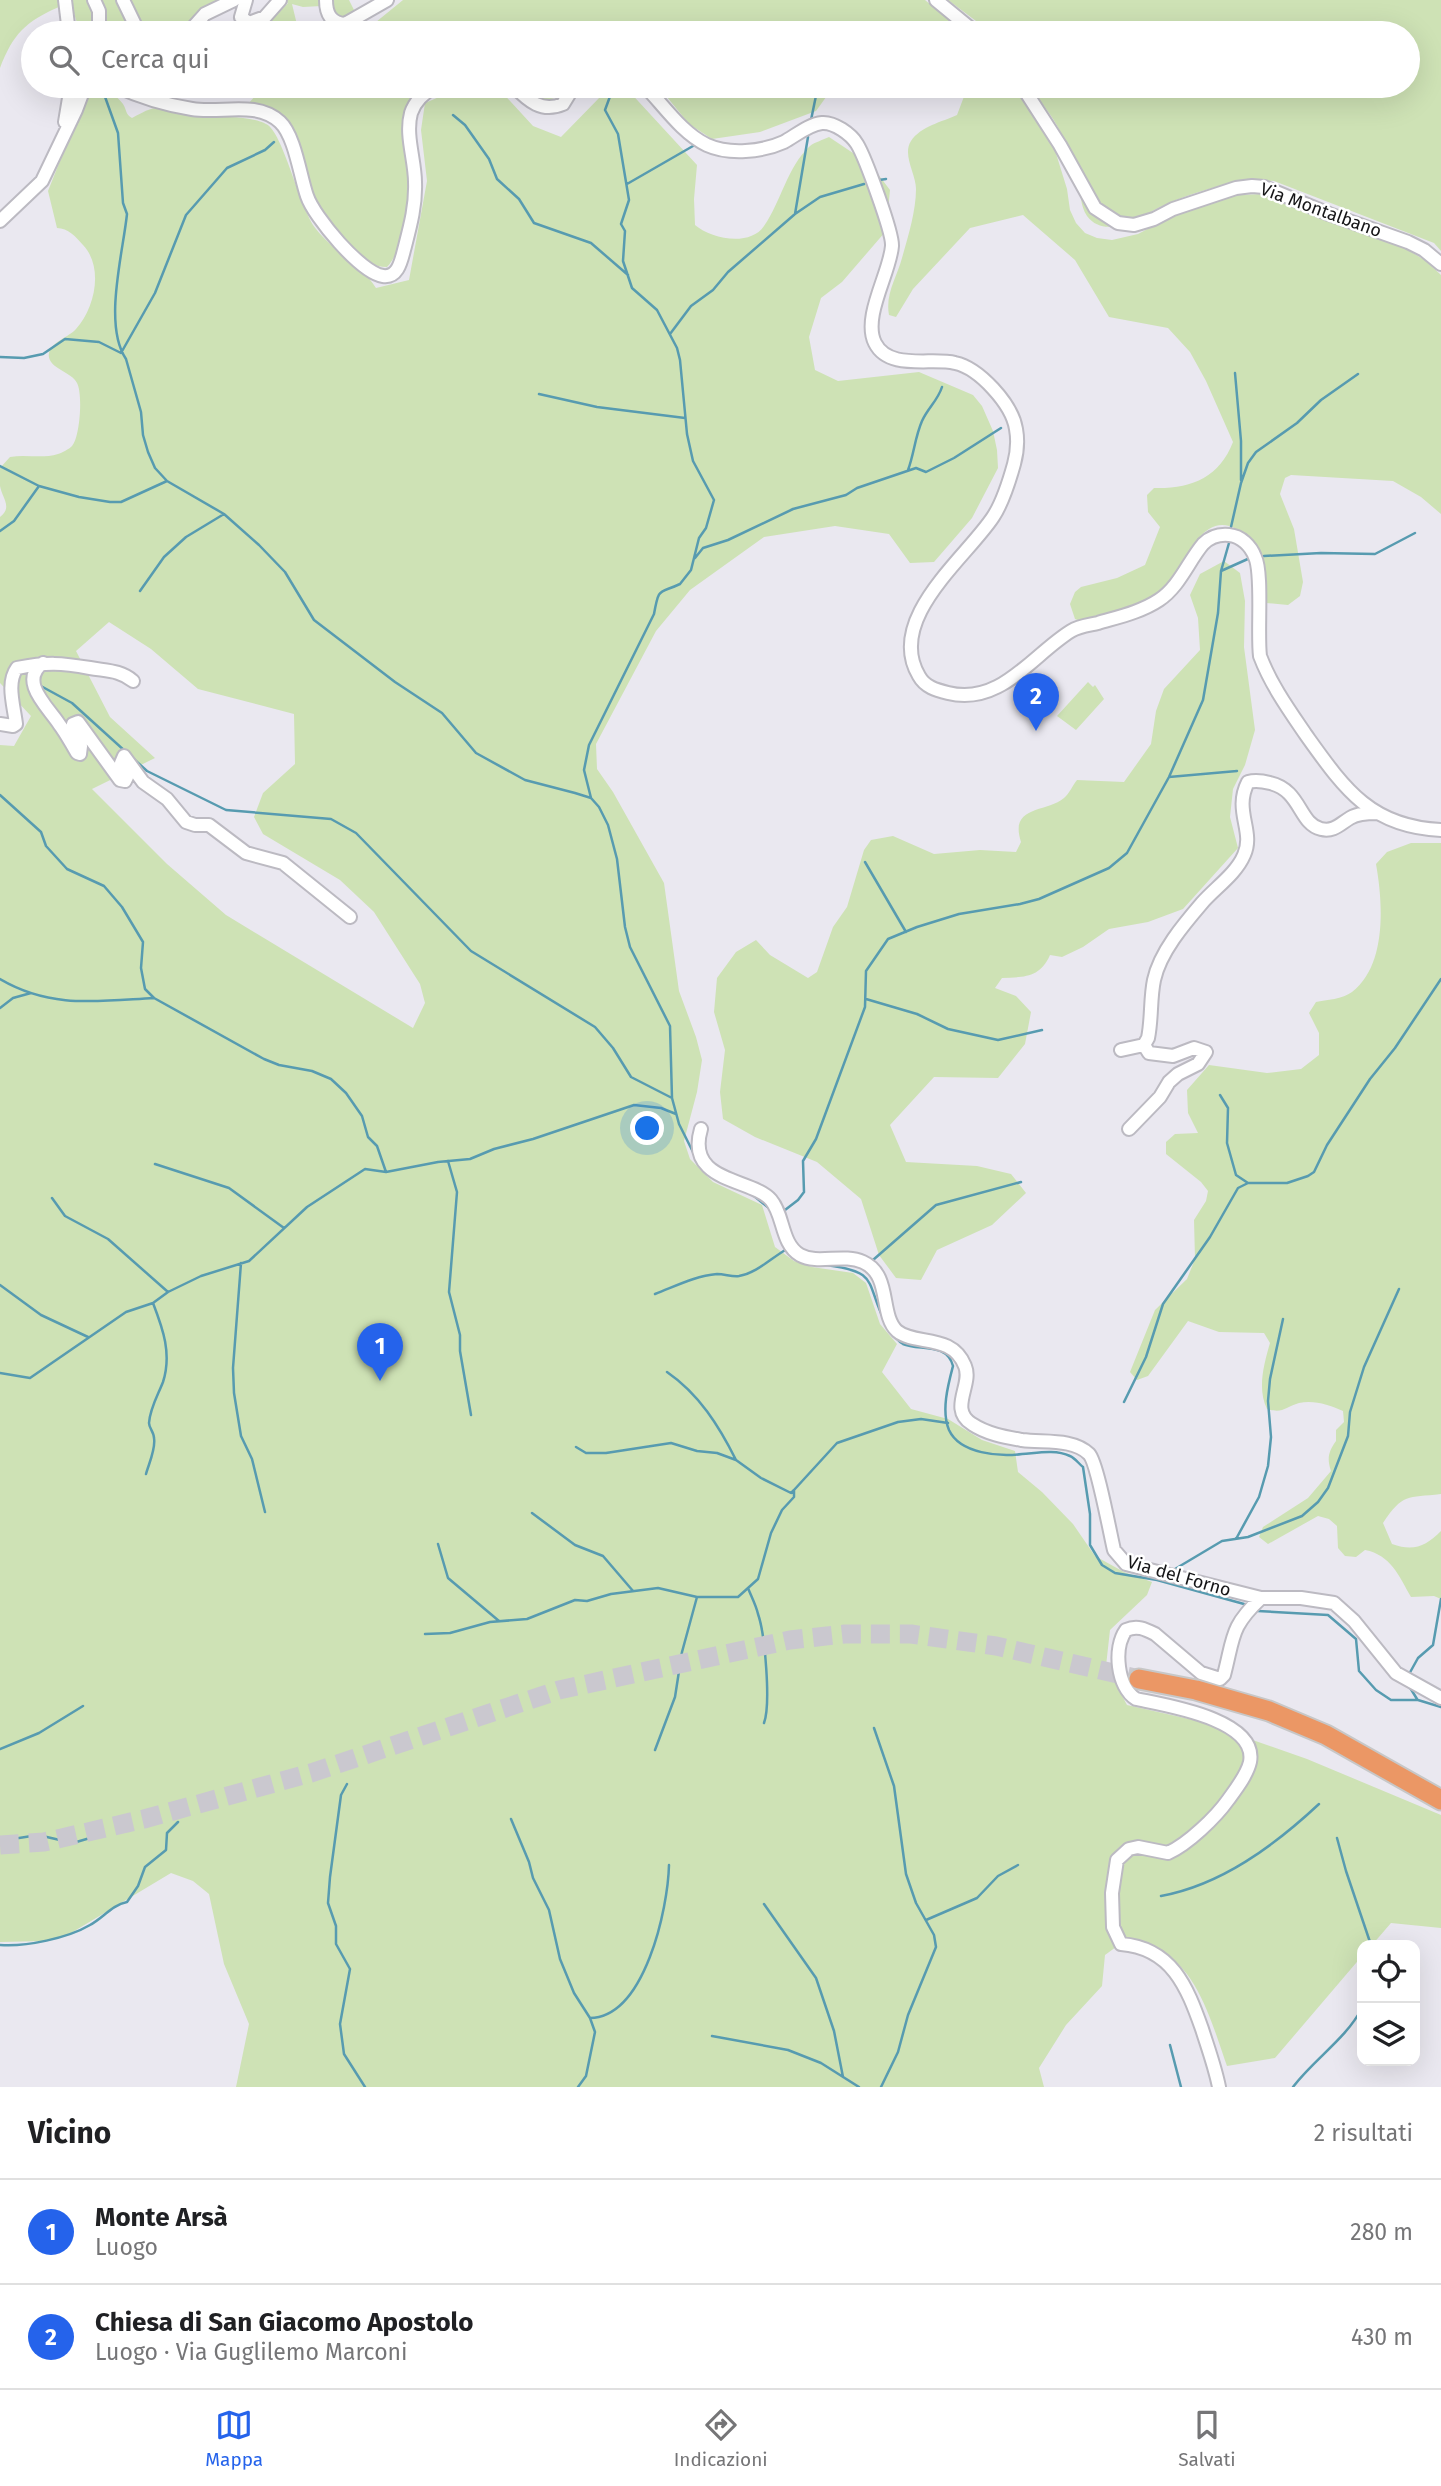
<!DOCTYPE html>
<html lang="it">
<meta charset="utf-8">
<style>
:root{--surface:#fff;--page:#f2f2f2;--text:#202124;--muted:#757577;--line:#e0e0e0;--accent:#2563eb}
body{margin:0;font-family:"Fira Sans",sans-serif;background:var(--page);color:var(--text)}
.controls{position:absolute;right:21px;bottom:21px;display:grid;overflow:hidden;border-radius:14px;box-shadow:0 7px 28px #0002}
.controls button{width:63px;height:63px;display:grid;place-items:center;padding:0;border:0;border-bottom:2px solid var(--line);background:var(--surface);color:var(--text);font:35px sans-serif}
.you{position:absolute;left:648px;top:1129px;width:24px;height:24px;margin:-18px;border:5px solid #fff;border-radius:50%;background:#1a73e8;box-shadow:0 0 0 10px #1a73e833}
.badge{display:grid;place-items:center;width:46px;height:46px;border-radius:50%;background:var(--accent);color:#fff;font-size:23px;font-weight:700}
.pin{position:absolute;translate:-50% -58px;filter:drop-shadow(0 2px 4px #0008)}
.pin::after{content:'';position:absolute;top:37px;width:24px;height:21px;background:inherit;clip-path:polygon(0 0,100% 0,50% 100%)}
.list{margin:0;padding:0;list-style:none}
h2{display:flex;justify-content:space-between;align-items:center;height:91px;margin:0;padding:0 28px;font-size:30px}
h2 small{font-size:23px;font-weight:400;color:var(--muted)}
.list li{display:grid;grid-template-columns:46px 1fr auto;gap:21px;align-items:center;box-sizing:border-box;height:105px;padding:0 28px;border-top:2px solid var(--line)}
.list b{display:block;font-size:26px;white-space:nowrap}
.list p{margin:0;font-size:23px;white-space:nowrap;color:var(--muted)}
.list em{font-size:23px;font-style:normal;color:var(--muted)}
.icon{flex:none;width:38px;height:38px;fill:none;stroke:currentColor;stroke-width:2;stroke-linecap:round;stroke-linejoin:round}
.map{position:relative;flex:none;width:1441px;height:2087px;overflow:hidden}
.search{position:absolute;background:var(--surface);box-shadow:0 7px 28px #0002;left:21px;right:21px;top:21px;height:77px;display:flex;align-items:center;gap:18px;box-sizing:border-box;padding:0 24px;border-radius:38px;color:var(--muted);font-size:26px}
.sheet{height:301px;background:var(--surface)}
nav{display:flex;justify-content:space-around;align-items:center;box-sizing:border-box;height:98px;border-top:2px solid var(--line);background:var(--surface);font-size:19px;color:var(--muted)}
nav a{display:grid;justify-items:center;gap:4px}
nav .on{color:var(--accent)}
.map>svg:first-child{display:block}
.green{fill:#cee2b5;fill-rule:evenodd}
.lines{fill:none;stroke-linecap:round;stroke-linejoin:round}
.stream{stroke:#579bb0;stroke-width:2.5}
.highway-tunnel{stroke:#cac8cf;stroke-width:19;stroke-dasharray:19 10;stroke-linecap:butt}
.minor-casing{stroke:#bcbac2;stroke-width:16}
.highway-casing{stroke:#c7c7c7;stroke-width:23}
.minor{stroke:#fff;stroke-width:12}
.highway{stroke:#eb9765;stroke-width:19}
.labels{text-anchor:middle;stroke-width:5;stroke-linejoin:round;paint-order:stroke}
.street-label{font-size:18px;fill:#151517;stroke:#fff}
</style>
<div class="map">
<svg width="1441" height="2087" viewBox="0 0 1441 2087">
<rect width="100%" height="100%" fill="#eae8f0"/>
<path class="green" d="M0 0H58L59 7C26 21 13 34 0 68Z
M70 0H89L95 14 94 33H80Z
M100 0H118L132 33H104L106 22Z
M129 0H221L198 13 181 33H147Z
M280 0H349L357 16 329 29 322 6 303 7 292 4 299 33H267L271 21 288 3Z
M403 0H925L965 33H358L365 31Z
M948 0H1441V251L1434 243 1274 181C1257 180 1242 180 1226 184 1205 190 1180 197 1160 207 1142 216 1106 241 1087 216 1080 206 1081 192 1078 180 1075 167 1069 152 1064 140 1057 121 1041 103 1030 86H1408V33H988L976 21Z
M281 86H424C395 117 405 151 410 190 412 209 401 253 387 267 370 267 363 258 351 246 335 228 319 212 310 188 302 167 301 139 287 121 277 109 262 108 248 104L256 95H268Z
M522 86H567C555 106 536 102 522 86Z
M658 86H834L816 111 760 132 712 139 689 124Z
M968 86H1013L1054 147 1067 189 1070 210 1076 223 1085 233 1097 238 1112 240 1138 234 1174 215 1237 195 1262 194 1345 227 1405 248 1426 261 1441 275V514L1421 497 1393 481 1291 475 1285 478 1280 494 1294 529 1303 582 1300 596 1288 605 1266 603C1265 591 1266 577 1264 565 1260 545 1232 514 1209 529 1197 536 1191 551 1183 562 1162 596 1143 605 1106 615 1096 618 1085 623 1075 619L1070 604 1075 592 1081 587 1117 578 1145 565 1160 527 1148 512 1147 495 1154 488C1191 489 1219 478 1233 442L1206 381 1190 352 1168 328 1109 317 1075 260 1023 215 970 228 913 289 896 317 889 315C885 294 897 277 902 258 908 237 916 211 916 189 916 174 902 155 911 141 921 126 942 122 957 115Z
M460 88 500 90 533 126 561 137 601 96 627 89 697 165 694 199 695 225C711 239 750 247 764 226 781 202 787 167 810 146 815 142 823 140 829 137L871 165 890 190 886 231 842 282 821 298 809 337 815 370 838 381 919 372 973 395 982 406 993 431 997 450 998 468 972 518 934 562 910 563 889 534 835 526 764 537 690 590 656 631 596 744 597 769 613 792 664 883 679 991 696 1037 702 1060 697 1092 684 1141 690 1159 713 1182 762 1205 775 1247 794 1261 812 1267 853 1273 866 1283 880 1324 897 1344 882 1372 911 1409 948 1419 982 1440 1015 1451 1018 1472 1042 1492 1073 1524 1095 1556 1124 1572 1152 1582 1147 1595 1110 1630 1106 1666 1127 1705 1198 1721 1307 1759 1441 1815V1928L1391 1923 1372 1945H1362V1956L1275 2058 1227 2066C1213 2027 1199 1970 1159 1950 1149 1945 1137 1943 1127 1939L1105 1955 1102 1986 1066 2025 1039 2068 1044 2087H236L249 2024 224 1964 209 1894 193 1881 171 1873 66 1936 45 1941 0 1942V745L14 746 31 716 0 683V517C13 507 2 498 0 486 0 480 0 473 0 468L10 457C26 454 42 459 58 454 62 453 69 449 72 446 80 437 83 394 77 383 72 372 46 368 49 353 51 342 69 337 76 329 95 308 104 267 83 245 76 237 68 228 57 228L48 191 87 93C101 89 114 91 123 104 127 110 125 114 132 118 138 115 144 111 151 109 161 105 191 113 203 115 224 118 247 115 266 124 283 131 299 208 316 229 333 251 362 265 376 288L409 280 427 181 421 130 425 103ZM109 622 151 649 198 689 294 714 295 764 263 793 254 817 263 834 340 880 374 912 420 984 425 1003 413 1028 226 915 167 864 92 789 155 758 110 717 76 651Z
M1224 561 1240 573 1245 601 1244 647 1255 730 1245 765 1233 789 1230 817 1238 848 1183 909 1148 922 1109 929 1083 947 1062 957 1050 955C1040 978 1024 977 1002 978L995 988 1016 996 1031 1012 1025 1044 998 1078 934 1077 890 1125 906 1162 977 1166 1011 1174 1026 1193 992 1225 937 1250 921 1280 896 1278 879 1255 861 1199 817 1162 755 1137 723 1119 720 1092 725 1050 714 1012 717 978 736 952 756 940 770 955 808 978 817 972 833 927 847 907 864 850 871 840 893 836 934 854 980 850 1016 852 1021 842C1009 805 1046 813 1064 798 1069 794 1073 785 1077 780L1124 782 1151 744 1156 711 1164 689 1200 650 1198 618 1190 595 1200 574Z
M1088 682 1093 687 1095 685 1104 699 1076 730 1057 716Z
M1411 843H1441V1494C1407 1498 1403 1493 1383 1523L1392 1544C1414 1552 1426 1546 1441 1531V1599L1434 1596 1411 1597C1399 1576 1391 1555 1365 1550L1356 1557 1345 1556 1338 1548 1337 1526 1329 1519 1318 1516 1268 1544 1259 1537 1263 1527 1308 1498 1331 1471C1327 1459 1328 1452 1336 1441V1430L1344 1422 1343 1411C1329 1405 1315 1400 1299 1403 1285 1407 1283 1414 1267 1409 1257 1389 1264 1364 1270 1343L1264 1333 1219 1332 1188 1321 1148 1376 1137 1380 1130 1372 1155 1310 1187 1279 1195 1259 1194 1220 1206 1201 1208 1191 1201 1182 1166 1154V1142L1175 1134 1198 1133 1188 1113 1187 1090 1209 1065 1267 1073 1301 1069 1319 1055V1033L1309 1013 1316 1002C1326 1000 1343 999 1352 992 1387 965 1383 903 1376 864L1387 852Z"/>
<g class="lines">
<path class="stream" d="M104 94 118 133 123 203 127 214C123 253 103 325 126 359L141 412 143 435 148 452 155 468 167 481 224 514 259 545 285 572 314 620 395 682 442 713 476 753 525 780 575 793 591 798 599 807 608 825 617 859 625 927 630 947 670 1026 672 1098 679 1124 696 1158
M453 115 465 125 489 159 497 179 519 199 534 223 591 243 628 275
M811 120 818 86
M879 180 886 179
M627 184 693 146
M795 214 808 137
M670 334 691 306 713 290 728 272 795 214 820 197 864 184
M121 353 155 293 186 215 227 168 265 150 274 142
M0 357 24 358 43 354 65 339 99 342 121 353
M1235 373 1241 441V480
M539 394 597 407 685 418
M0 466 39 486 79 497 110 502H121L167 481
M908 470C914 454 915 437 922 421 928 408 938 400 942 387
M1231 527 1241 483 1248 463 1256 452 1297 423 1321 400 1358 374
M0 531 14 521 39 486
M1264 556 1321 553 1375 554 1415 533
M695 558 703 548 728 540 793 509 846 495 857 488 916 468 926 472 954 458 1001 428
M1221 571 1250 558
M140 591 164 557 186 537 224 514
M39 685 72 703 147 771 226 810 331 819 356 833 471 951 595 1027 613 1048 631 1077 672 1098
M1169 777 1237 771
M0 795 41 832 46 846 67 869 104 886 122 907 143 942 141 968 145 989 154 998 264 1059 279 1065 312 1071 331 1079 346 1093 362 1116 368 1137 377 1146 386 1172
M591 798 584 770 589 745 654 614C659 586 659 594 680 584L691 570 699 538 706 528 714 500 693 461 687 434 680 360 677 348 657 310 632 288 623 261 625 231 621 224 629 200 618 134 605 110 612 91 611 86
M865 862 906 932
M0 979C51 1009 98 1001 154 998
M866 999 917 1014 948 1029 998 1040 1042 1030
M0 1008 13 998 31 993
M1220 1095 1228 1108 1227 1143 1236 1175 1248 1183
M448 1161 457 1192 449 1292 460 1335V1351L471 1415
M155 1164 229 1188 284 1228
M754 1196 770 1209 774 1219
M52 1198 65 1216 108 1239 168 1292
M785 1210 798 1200 804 1192 803 1161 816 1139 865 1007 866 971 888 939 917 927 959 914 1020 904 1039 899 1109 868 1127 853 1169 777 1203 700 1218 613 1221 571 1229 543
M873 1260 936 1205 1021 1182
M241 1263 233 1368 234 1393 241 1436 252 1459 265 1512
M826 1265C880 1272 865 1282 885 1322
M0 1285 41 1315 88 1337
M655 1294C676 1286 695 1276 717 1274 725 1274 732 1277 739 1276 757 1273 771 1258 787 1249
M894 1336C897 1338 899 1342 903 1344 919 1351 947 1342 953 1366 948 1385 941 1411 949 1430 960 1454 1000 1457 1022 1454 1037 1453 1055 1449 1070 1456 1075 1458 1079 1464 1083 1467L1090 1514V1545L1102 1565 1115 1573 1157 1580 1244 1604
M667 1372C699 1394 719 1426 736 1460
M0 1373 30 1378 126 1312 153 1303 168 1292 201 1276 249 1261 307 1207 365 1169 386 1172 438 1162 470 1159 494 1149 533 1139 634 1105 661 1108 676 1114
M1124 1402 1146 1357 1163 1304 1210 1237 1238 1188 1248 1183H1287L1308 1176 1314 1172 1327 1145 1370 1079 1395 1048 1441 979
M576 1447 586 1453H606L671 1443 697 1451 717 1453 736 1460 761 1478 791 1493 794 1490
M146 1474C149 1463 156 1449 154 1438 154 1432 149 1428 149 1423 150 1408 158 1395 163 1382 172 1354 163 1329 153 1303
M532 1513 575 1545 603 1556 633 1591
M1236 1539 1259 1497 1268 1466 1271 1437 1268 1401 1270 1379 1283 1319
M438 1544 448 1578 499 1621
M1175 1569 1222 1541 1248 1537 1302 1516 1318 1502 1328 1488 1348 1436 1350 1412 1364 1367 1399 1289
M748 1588C751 1596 756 1605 758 1614 765 1634 771 1704 764 1723
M1258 1611 1328 1615 1356 1639 1359 1671 1376 1690 1391 1700H1418L1441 1707
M425 1634 450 1633 490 1622 527 1619 575 1600 587 1601 611 1594 658 1588 697 1597H738L758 1579 771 1533 782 1510 794 1497V1490L837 1443 898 1422 921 1419 948 1423
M1408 1676 1418 1658 1433 1645 1441 1599
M1409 1686 1417 1699
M874 1728 894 1786 906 1874 916 1903 934 1935 936 1947 908 2015 898 2052 881 2087
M0 1749 39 1733 83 1706
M655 1750 675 1697 682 1652 697 1597
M347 1784 341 1795 330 1877 328 1903 336 1926V1944L350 1969 340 2024 344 2054 365 2087
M511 1819 529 1862 533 1878 549 1910 560 1959 574 1993 590 2018 595 2032 586 2076 578 2087
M1337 1838 1346 1871 1371 1945
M0 1841 38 1835 73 1843 90 1838
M1161 1896C1221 1885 1274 1846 1319 1804
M764 1904 816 1978 834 2031 843 2077
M926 1920 977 1898 998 1876 1018 1865
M0 1945C26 1947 68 1938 90 1925 103 1918 112 1905 127 1902L138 1886 145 1867 166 1850 167 1833 178 1822
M590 2018C645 2017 668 1908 669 1865
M712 2036 788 2050 821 2063 859 2087
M1170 2045 1181 2087
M1293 2087C1314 2059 1346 2039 1362 2008"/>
<path class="highway-tunnel" d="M0 1845 44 1842 144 1819 311 1773 559 1690 790 1640 845 1634H911L996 1646 1139 1679"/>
<g class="minor-casing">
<path id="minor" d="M65 0 69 33
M94 0 99 11V33
M123 0 139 33
M246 0 241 17 249 23 265 17 280 0
M326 0C326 14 331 23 345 24L387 0
M936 0 976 33
M188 33 205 14 234 0
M116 86C140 97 166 105 192 109 221 114 256 100 280 122 295 136 300 176 307 196 314 217 361 273 383 276 398 278 401 261 404 250 410 227 416 206 415 182 415 160 405 135 411 113 415 101 425 92 436 86
M514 86C528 101 542 113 563 104L574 86
M645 86C664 106 682 133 707 145 729 155 762 152 784 142 795 136 809 124 822 123 834 122 851 134 857 144 865 157 893 233 892 246 890 273 862 317 875 343 889 371 932 357 955 363 979 368 1012 404 1016 429 1018 440 1017 453 1014 464 1009 482 1003 502 993 517 966 558 885 619 919 676 925 687 936 690 948 693 1001 706 1032 655 1071 631 1079 626 1090 625 1098 623 1118 617 1141 612 1159 600 1179 587 1188 562 1203 544 1210 537 1219 534 1229 535 1241 536 1251 546 1255 557 1263 573 1257 633 1260 656 1271 685 1289 710 1306 735 1344 788 1370 827 1441 830
M1022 86 1060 145 1095 208 1118 223 1134 225 1154 219 1173 209 1236 188 1252 186 1264 187 1329 214 1408 242 1424 250 1441 264
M65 122 71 86
M0 221 42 181 76 110 85 86
M43 663C18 681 48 707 59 724 66 733 71 743 77 753L80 754 81 746 72 731 73 724 78 722 120 780 125 781 127 777 121 763 124 756 143 782 167 799 186 822 195 825H209L246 853 283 863 350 917
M0 724 13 726 16 724C14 706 6 683 17 668 48 662 61 663 90 668 106 671 120 670 133 681
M1121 1050 1144 1045 1148 1038C1152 1019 1150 999 1154 980 1160 952 1184 924 1202 903 1215 888 1236 874 1244 855 1255 831 1233 811 1248 782 1256 780 1262 781 1270 783 1301 790 1299 824 1321 829 1334 832 1340 824 1350 818 1358 813 1368 813 1377 813
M701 1129C685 1183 752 1178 771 1200 784 1215 781 1244 800 1255 818 1265 843 1253 863 1262 892 1275 879 1314 897 1331 915 1346 952 1333 965 1366 973 1385 948 1409 972 1424 987 1434 1005 1437 1022 1440 1043 1443 1073 1438 1089 1454 1097 1462 1110 1533 1114 1550L1126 1564 1261 1598H1301L1334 1603 1354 1621 1396 1673 1441 1698
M1129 1129 1160 1097 1169 1082 1178 1074 1198 1064 1206 1052 1194 1048 1173 1056 1149 1053 1144 1045
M1219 2087C1215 2067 1208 2048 1202 2029 1187 1987 1172 1948 1121 1944L1113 1927 1112 1893 1117 1860 1129 1849 1138 1847 1168 1853C1188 1844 1216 1817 1228 1800 1236 1789 1247 1775 1250 1762 1258 1719 1164 1705 1136 1699 1117 1687 1113 1648 1126 1630 1137 1625 1145 1629 1155 1634L1201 1673 1220 1679 1224 1675C1234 1637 1230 1627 1261 1598"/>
</g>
<g class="highway-casing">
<path id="highway" d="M1139 1679 1196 1690 1269 1711 1326 1735 1441 1800"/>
</g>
<use href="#minor" class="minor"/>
<use href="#highway" class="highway"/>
</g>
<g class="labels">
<g class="street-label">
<text transform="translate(1321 210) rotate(20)" y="6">Via Montalbano</text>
<text transform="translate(1179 1576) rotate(16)" y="6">Via del Forno</text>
</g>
</g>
</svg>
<div class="controls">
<button><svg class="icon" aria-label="locate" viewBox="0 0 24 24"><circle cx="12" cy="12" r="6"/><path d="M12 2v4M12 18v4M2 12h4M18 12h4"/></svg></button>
<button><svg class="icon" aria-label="layers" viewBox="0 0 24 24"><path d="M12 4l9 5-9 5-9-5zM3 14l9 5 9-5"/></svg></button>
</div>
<div class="you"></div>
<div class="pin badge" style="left:380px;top:1381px">1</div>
<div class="pin badge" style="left:1036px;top:731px">2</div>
<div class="search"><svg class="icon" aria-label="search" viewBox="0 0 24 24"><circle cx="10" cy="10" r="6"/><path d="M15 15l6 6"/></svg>Cerca qui</div>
</div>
<section class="sheet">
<h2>Vicino<small>2 risultati</small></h2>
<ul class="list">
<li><span class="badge">1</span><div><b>Monte Arsà</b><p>Luogo</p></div><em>280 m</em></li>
<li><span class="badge">2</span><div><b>Chiesa di San Giacomo Apostolo</b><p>Luogo · Via Guglilemo Marconi</p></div><em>430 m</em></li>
</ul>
</section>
<nav>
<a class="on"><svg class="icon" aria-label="map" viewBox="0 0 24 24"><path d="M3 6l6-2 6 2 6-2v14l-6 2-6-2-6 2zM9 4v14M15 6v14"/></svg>Mappa</a>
<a><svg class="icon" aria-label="directions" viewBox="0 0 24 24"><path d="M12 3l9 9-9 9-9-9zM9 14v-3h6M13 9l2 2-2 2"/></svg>Indicazioni</a>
<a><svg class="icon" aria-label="saved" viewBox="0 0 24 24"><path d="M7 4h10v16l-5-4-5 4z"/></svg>Salvati</a>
</nav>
